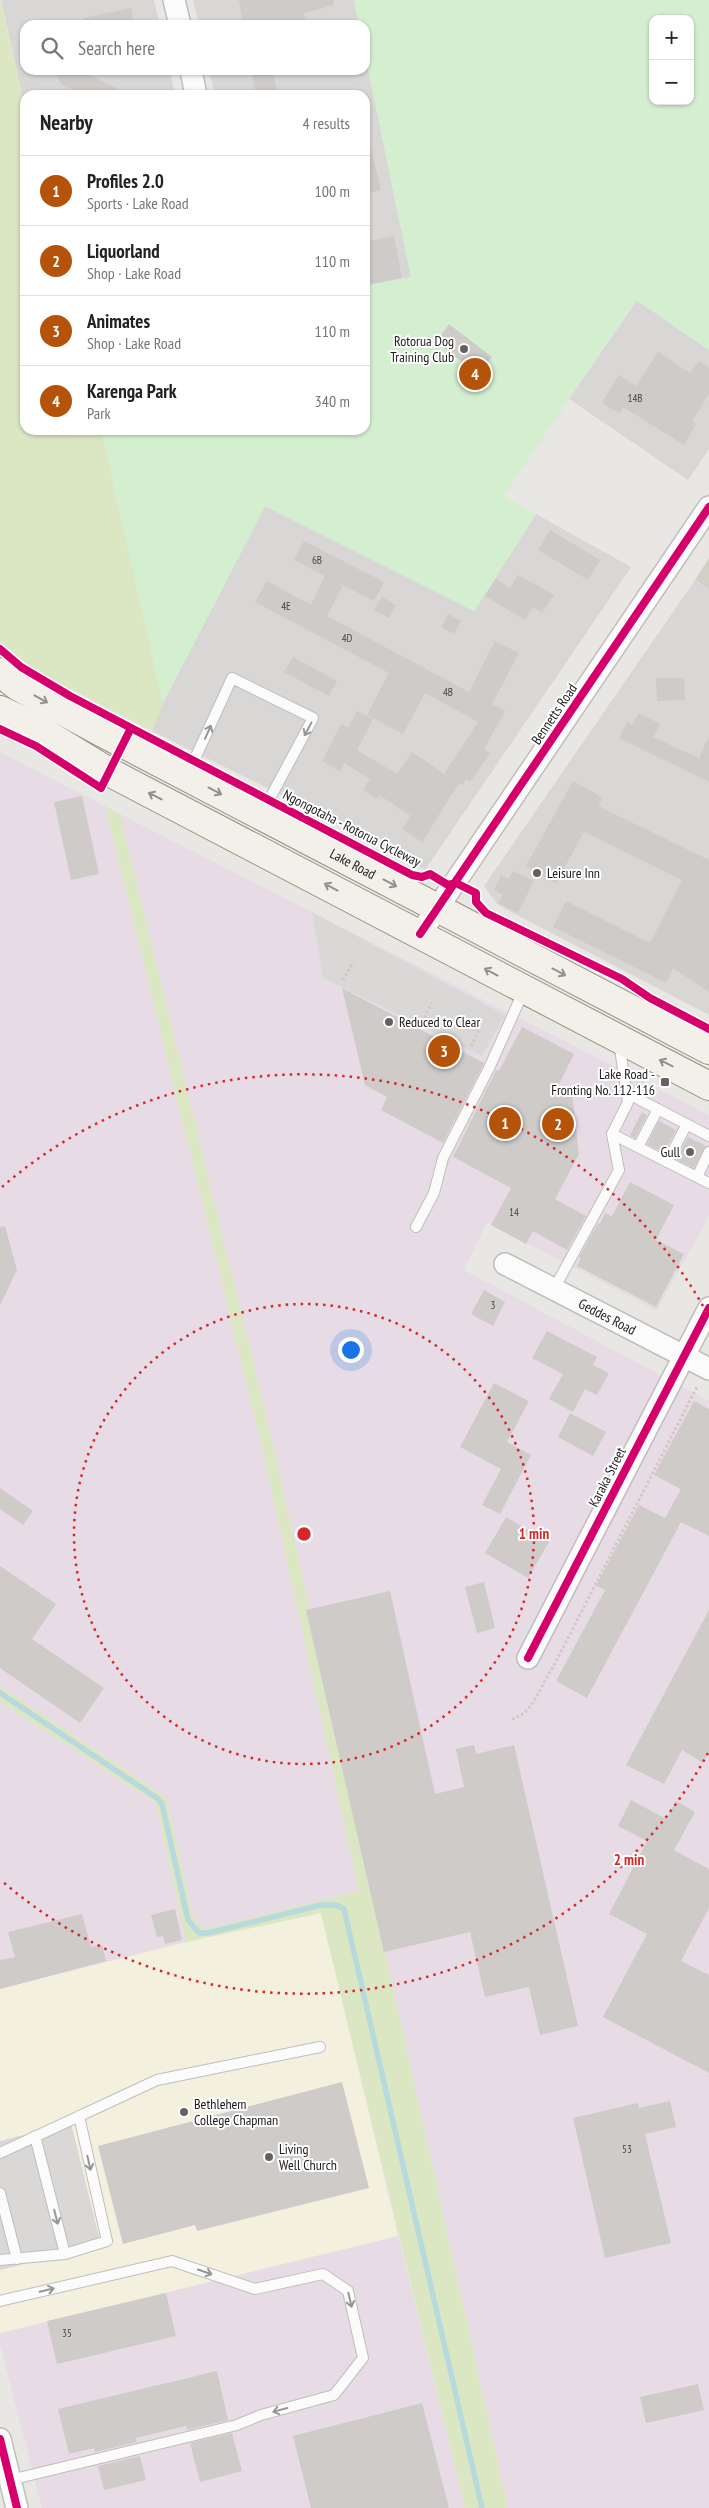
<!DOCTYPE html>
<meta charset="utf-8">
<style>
:root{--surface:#fff;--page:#f2f2f2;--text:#222;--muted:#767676;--line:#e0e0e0;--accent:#b45309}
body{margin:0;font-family:"PT Sans Narrow",sans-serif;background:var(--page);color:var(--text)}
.controls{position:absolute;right:15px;top:15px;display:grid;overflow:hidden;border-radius:10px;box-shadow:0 1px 4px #0004}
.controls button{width:45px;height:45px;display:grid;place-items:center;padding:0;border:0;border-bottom:1px solid var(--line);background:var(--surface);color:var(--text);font:25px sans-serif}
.you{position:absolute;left:350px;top:1349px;width:18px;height:18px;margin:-12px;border:4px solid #fff;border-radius:50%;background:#1a73e8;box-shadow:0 0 0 8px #1a73e833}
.badge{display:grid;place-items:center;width:32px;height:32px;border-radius:50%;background:var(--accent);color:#fff;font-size:16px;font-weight:700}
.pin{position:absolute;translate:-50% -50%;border:2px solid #fff;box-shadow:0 1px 5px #0006}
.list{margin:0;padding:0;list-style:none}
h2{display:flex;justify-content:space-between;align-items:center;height:65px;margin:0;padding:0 20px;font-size:21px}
h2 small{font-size:16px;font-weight:400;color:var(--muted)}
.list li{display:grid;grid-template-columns:32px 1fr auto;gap:15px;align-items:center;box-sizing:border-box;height:70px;padding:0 20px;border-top:1px solid var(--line)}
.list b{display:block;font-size:19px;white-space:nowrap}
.list p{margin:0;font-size:16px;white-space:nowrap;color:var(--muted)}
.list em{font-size:16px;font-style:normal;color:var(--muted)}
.icon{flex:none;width:28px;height:28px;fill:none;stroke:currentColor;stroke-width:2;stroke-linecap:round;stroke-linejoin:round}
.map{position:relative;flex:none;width:709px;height:2508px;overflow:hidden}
.search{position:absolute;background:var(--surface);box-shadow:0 1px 4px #0004;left:20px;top:20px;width:350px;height:55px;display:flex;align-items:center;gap:12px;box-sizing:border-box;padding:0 18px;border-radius:15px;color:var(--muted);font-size:19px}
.panel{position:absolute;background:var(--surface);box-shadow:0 1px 4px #0004;left:20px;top:90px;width:350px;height:345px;border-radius:15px}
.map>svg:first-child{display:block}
.residential{fill:#d8d7d5}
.industrial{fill:#e7dce5}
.education{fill:#f4f0de}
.construction{fill:#d2d0c6}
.grass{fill:#dbe6c3}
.park{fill:#d4efcf;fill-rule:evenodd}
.parking{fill:#d9d8d7}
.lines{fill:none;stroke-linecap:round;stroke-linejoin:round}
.stream{stroke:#b8dadc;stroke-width:5.5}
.building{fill:#cecbc9}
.service-casing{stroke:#bfbebc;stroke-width:12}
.minor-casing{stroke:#bfbebc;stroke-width:24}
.secondary-casing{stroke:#92917d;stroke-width:30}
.path{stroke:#d4c6c6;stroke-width:3;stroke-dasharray:2.5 2.5;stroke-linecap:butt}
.service{stroke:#fcfbfb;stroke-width:10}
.minor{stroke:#fcfbfb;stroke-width:21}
.secondary{stroke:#f2f0e9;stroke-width:28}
.cycleway-casing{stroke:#fff;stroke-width:11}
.cycleway{stroke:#d6006c;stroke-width:8}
.oneway{stroke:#91908c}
.oneway2{stroke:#979696}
.ring{fill:none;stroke:#d62828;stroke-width:2.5;stroke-dasharray:2.5 5}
.poi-dot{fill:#636261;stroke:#fff;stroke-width:2}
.labels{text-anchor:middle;stroke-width:4;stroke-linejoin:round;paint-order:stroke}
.number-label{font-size:11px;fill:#484746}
.poi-label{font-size:14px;fill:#1b1b1b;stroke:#fff;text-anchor:start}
.street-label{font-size:14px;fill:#1b1b1b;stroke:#fff}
.centre{fill:#d62828;stroke:#fff;stroke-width:2.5}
.ring-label{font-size:15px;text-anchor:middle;font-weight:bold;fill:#d62828;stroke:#fff;stroke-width:4;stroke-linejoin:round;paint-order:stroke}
</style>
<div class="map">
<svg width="709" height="2508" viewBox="0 0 709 2508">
<rect width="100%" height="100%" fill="#e9e7e4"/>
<path class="residential" d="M1 0H154L160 25H25V70H170L175 95H25V108Z
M193 0H354L359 25H199Z
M365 54 411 277 365 286V95H215L209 70H365Z
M637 300 709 350V449L688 480 569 399Z
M265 506 474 611 536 514 631 567 425 870 287 798 152 731 163 703Z
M695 580 709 589V1015L498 905 484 886Z"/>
<path class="industrial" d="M0 752 105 806 262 1447 359 1891 209 1928 200 1926 194 1920 166 1797 0 1686Z
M120 814 709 1115V1216L657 1311 487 1222 464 1270 709 1401V2508H508L273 1443Z
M0 1702 156 1803 186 1942 0 1989Z
M398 2236 465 2508H42L0 2344V2333Z"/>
<path class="education" d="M321 1913 398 2236 0 2333V1989L186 1942Z"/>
<path class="construction" d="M709 558V589L695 580Z"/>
<path class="grass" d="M0 0 25 108V430H101L163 703 152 731 34 670 0 641Z
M105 806 120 814 273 1443 508 2508H465L321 1913 186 1942 156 1803 0 1702V1686L166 1797 194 1920 200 1926 209 1928 359 1891 262 1447Z"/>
<path class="park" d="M354 0H709V350L636 300 504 496 536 514 474 611 265 506 163 703 101 430H365V286L411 277 365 54V25H359ZM653 19H690V101H653Z"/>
<path class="parking" d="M312 912 505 1015 482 1056 323 978Z
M71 2123 101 2245 0 2270V2141Z"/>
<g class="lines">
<path class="stream" d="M0 1693 157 1798 162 1804 188 1920 199 1933H208L321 1905H336L344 1909 482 2508"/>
</g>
<path class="building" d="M239 0H334V5L304 13 306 25H243Z
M131 8 134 25H84V18Z
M54 70H79L130 95H84L61 84Z
M251 70H273L277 92 256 95Z
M365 149H371L381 190 365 194Z
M394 236 402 278 365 285V242Z
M449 324 492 357 478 374 436 342Z
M658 352 690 373 699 361 709 368V394L692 421 696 424 684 445 623 407 620 414 602 403 619 375 636 386Z
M550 530 600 560 588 580 538 550Z
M304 541 384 582 374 601 343 585 327 616 469 692 495 641 519 653 492 704 505 711 484 749 490 753 470 782 466 779 462 785 459 783 422 842 402 829 411 816 379 795 376 799 363 790 370 779 344 763 340 771 322 761 341 724 348 728 357 711 373 719 357 750 397 774 412 752 444 774 478 722 425 693 403 734 367 715 389 673 255 602 267 581 311 605 325 576 294 560Z
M518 575 554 595 542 613 533 607 525 620 485 596 496 579 510 588Z
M382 597 396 605 389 618 374 610Z
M448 614 461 621 454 634 441 627Z
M293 657 337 681 329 696 284 672Z
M656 678H684L685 700 657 701Z
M639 713 660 724 653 737 699 758 709 736V782L619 738 627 722 632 725Z
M573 781 603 798 598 806 709 860V992L673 968 666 983 553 927 566 901 650 943 682 880 584 832 556 883 526 866Z
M82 796 99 874 71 880 54 802Z
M513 871 534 881 518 913 498 903 503 895 494 890 501 875 509 879Z
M342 988 484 1063 443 1143 381 1110 387 1097 365 1085Z
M522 1027 574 1054 557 1088 572 1094 579 1154 555 1199 586 1216 567 1250 533 1231 526 1244 491 1225 511 1188 453 1157 496 1070 499 1071Z
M642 1112 647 1115 635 1138 630 1135Z
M659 1121 676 1130 664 1153 647 1144Z
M688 1137 706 1146 694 1168 676 1159Z
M630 1182 674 1205 656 1240 684 1254 656 1307 577 1266 581 1258 579 1257 598 1223 600 1224 605 1213 612 1216Z
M5 1226 17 1270 0 1305V1227Z
M484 1290 505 1302 493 1326 471 1314Z
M547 1331 597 1357 593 1365 609 1373 597 1395 585 1389 573 1412 549 1399 563 1374 532 1358Z
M494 1383 529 1401 507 1442 531 1455 500 1514 482 1505 501 1469 460 1447Z
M694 1401 709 1409V1536L681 1522 587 1698 556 1681 605 1590 596 1586 639 1505 665 1518 681 1489 654 1475Z
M570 1413 606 1432 593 1456 558 1437Z
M0 1488 33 1511 23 1525 0 1509Z
M506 1517 549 1542 528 1578 485 1553Z
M0 1566 56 1604 32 1639 104 1688 80 1723 0 1668Z
M484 1582 495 1628 477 1633 465 1587Z
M390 1591 435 1794 464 1787 456 1749 474 1745 476 1754 514 1745 578 2026 540 2035 529 1987 485 1997 470 1932 384 1952 306 1610Z
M709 1610V1752L703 1763 682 1750 664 1784 626 1765Z
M631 1800 666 1819 676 1801 695 1812 674 1850 709 1869V1908L681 1961 709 1975V2073L603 2017 647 1934 609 1914 647 1841 618 1826Z
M175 1909 182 1940 165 1944 163 1936 157 1937 151 1915Z
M82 1914 91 1947 102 1945 106 1961 0 1989V1960L15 1957 8 1932Z
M342 2082 369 2188 197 2231 195 2225 123 2244 98 2146Z
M670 2101 676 2127 645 2134 671 2243 605 2258 573 2118 638 2103 639 2108Z
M166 2293 176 2336 57 2364 47 2321Z
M217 2371 228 2420 187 2430 186 2426 136 2438 137 2442 95 2452 94 2448 69 2454 58 2409Z
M698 2384 704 2410 646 2423 640 2397Z
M422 2403 449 2508H311L293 2436Z
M232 2433 242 2471 200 2482 190 2443Z
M140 2456 146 2480 104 2490 98 2466Z"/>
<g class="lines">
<g class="service-casing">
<path id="service" d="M187 776 232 678 313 718 261 815
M627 1093 709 1136
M612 1134 709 1183
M638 1147 658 1109
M667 1162 687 1124
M697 1177 709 1152
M416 1227 434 1193 443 1158 490 1066 524 990
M554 1289 619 1170 612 1134 628 1102 619 1042
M35 2136 65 2254
M0 2153 157 2080 320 2047
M0 2193 17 2259
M0 2260 65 2254 107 2241 79 2116
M0 2301 172 2261 255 2289 323 2274 348 2291 363 2358 334 2395 261 2415 237 2425 10 2480"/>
</g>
<g class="minor-casing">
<g id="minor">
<path d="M174 0 180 25"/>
<path d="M191 70 196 95"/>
<path d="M420 934 709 507"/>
<path id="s1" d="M505 1264 709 1369"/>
<path d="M528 1658 709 1308"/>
<path d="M0 2439 17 2508"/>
</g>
</g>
<g class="secondary-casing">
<g id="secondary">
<path id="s2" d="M0 672 17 686 99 731 709 1050"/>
<path d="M0 710 32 725 109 772 709 1086"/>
</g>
</g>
<path class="path" d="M343 980 353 962
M422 1022 432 1003
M471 1046 480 1028
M512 1719C534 1713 538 1689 551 1671L697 1387"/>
<use href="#service" class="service"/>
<use href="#minor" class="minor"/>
<use href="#secondary" class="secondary"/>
<g class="cycleway-casing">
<path id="cycleway" d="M0 649 21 667 70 696 412 875 422 877 430 874 448 885 456 883 476 893V902L486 913 622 979 650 998 709 1029
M0 729 36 746 101 788 131 728
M420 934 709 507
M528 1658 709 1308
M0 2439 17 2508"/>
</g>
<use href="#cycleway" class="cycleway"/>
</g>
<defs><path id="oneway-shaft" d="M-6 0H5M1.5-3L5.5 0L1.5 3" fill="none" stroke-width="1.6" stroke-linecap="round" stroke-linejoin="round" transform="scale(1.25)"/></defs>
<g class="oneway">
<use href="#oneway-shaft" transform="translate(41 699) rotate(29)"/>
<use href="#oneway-shaft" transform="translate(215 791) rotate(28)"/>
<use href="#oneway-shaft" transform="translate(155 796) rotate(-153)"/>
<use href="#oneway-shaft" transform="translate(390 883) rotate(28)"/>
<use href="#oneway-shaft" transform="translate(331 887) rotate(-152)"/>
<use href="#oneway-shaft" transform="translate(491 972) rotate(-152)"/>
<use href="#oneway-shaft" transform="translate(559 972) rotate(28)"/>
<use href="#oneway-shaft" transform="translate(666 1063) rotate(-153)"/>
</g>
<g class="oneway2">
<use href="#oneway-shaft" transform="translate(308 729) rotate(118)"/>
<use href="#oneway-shaft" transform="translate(208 732) rotate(-66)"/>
<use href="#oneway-shaft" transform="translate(89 2163) rotate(77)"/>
<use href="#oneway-shaft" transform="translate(56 2217) rotate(76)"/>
<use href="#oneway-shaft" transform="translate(205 2272) rotate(19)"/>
<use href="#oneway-shaft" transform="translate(47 2290) rotate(-13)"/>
<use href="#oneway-shaft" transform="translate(350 2300) rotate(77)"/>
<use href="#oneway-shaft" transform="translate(280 2410) rotate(165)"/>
</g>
<g class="ring">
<circle cx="304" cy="1534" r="230"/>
<path d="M708 1753A460 460 0 0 1 2 1881M2 1187A460 460 0 0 1 708 1315"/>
</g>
<g class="poi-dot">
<circle cx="464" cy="349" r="5"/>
<circle cx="537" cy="873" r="5"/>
<circle cx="389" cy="1022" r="5"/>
<rect x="660" y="1077" width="10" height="10" rx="2.5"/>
<circle cx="690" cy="1152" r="5"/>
<circle cx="184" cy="2112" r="5"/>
<circle cx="269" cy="2157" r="5"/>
</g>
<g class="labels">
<g class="number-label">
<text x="635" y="402">14B</text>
<text x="317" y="564">6B</text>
<text x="286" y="610">4E</text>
<text x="347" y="642">4D</text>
<text x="448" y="696">4B</text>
<text x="514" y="1216">14</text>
<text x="493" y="1309">3</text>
<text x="627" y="2153">53</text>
<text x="67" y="2337">35</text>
</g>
<g class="poi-label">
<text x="454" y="346" text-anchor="end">Rotorua Dog<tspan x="454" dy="16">Training Club</tspan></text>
<text x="547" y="878">Leisure Inn</text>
<text x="399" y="1027">Reduced to Clear</text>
<text x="655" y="1079" text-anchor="end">Lake Road -<tspan x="655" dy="16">Fronting No. 112-116</tspan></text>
<text x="680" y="1157" text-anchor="end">Gull</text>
<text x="194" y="2109">Bethlehem<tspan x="194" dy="16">College Chapman</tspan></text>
<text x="279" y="2154">Living<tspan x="279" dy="16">Well Church</tspan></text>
</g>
<g class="street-label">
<text transform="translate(554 714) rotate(-56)" y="5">Bennetts Road</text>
<text transform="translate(352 828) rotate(27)" y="5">Ngongotaha - Rotorua Cycleway</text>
<text dy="5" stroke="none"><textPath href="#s2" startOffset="402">Lake Road</textPath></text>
<text dy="5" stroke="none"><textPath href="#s1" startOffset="115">Geddes Road</textPath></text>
<text transform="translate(607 1477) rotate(-63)" y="5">Karaka Street</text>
</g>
</g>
<circle cx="304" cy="1534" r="8" class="centre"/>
<g class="ring-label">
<text x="534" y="1539">1 min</text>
<text x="629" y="1865">2 min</text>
</g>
</svg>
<div class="controls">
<button>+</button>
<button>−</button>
</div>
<div class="you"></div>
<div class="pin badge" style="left:505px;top:1123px">1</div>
<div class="pin badge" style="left:558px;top:1124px">2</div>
<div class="pin badge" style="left:444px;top:1051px">3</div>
<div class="pin badge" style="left:475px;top:374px">4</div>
<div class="search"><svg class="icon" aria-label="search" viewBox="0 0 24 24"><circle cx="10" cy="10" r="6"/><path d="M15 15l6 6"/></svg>Search here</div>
<section class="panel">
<h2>Nearby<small>4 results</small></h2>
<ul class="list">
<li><span class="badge">1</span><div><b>Profiles 2.0</b><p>Sports · Lake Road</p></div><em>100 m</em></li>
<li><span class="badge">2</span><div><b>Liquorland</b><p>Shop · Lake Road</p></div><em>110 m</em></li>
<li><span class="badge">3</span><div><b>Animates</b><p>Shop · Lake Road</p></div><em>110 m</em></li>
<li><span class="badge">4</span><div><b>Karenga Park</b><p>Park</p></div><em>340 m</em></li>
</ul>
</section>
</div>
